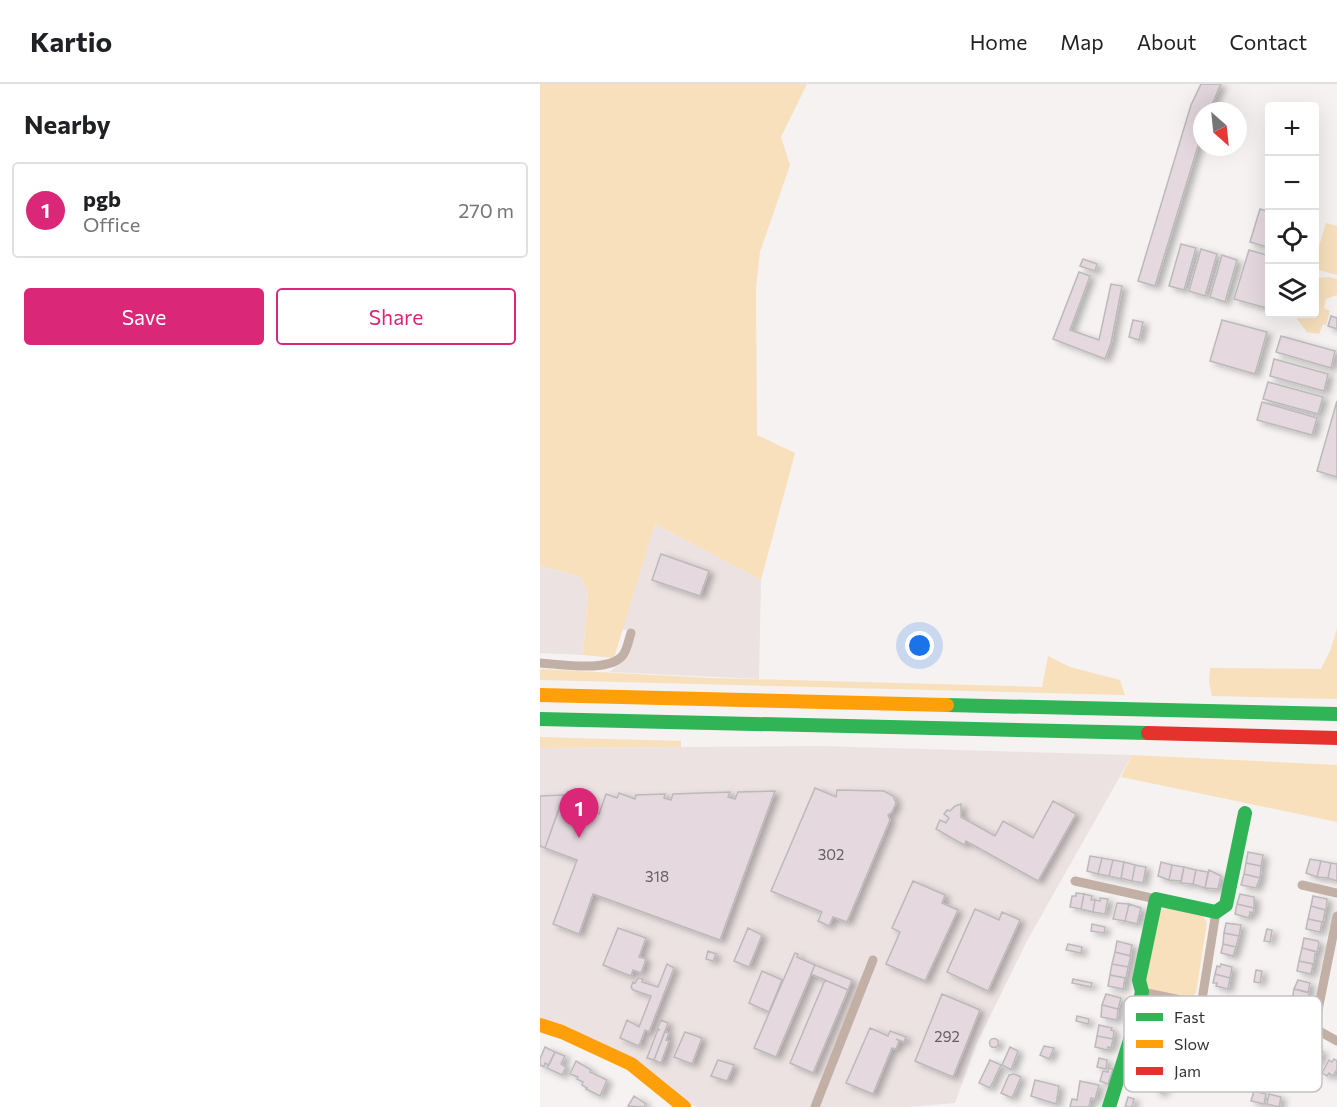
<!DOCTYPE html>
<meta charset="utf-8">
<style>
:root{--surface:#fff;--page:#f2f2f2;--text:#202124;--muted:#757577;--line:#e0e0e0;--accent:#db2777}
body{margin:0;font-family:Commissioner,sans-serif;background:var(--page);color:var(--text)}
.controls{position:absolute;right:18px;top:18px;display:grid;overflow:hidden;border-radius:6px;box-shadow:0 6px 24px #0002}
.controls button{width:54px;height:54px;display:grid;place-items:center;padding:0;border:0;border-bottom:2px solid var(--line);background:var(--surface);color:var(--text);font:30px sans-serif}
.compass{position:absolute;left:653px;top:18px;width:54px;height:54px;border-radius:50%;background:var(--surface);box-shadow:0 6px 24px #0002;rotate:153deg}
.you{position:absolute;left:380px;top:562px;width:21px;height:21px;margin:-15px;border:4px solid #fff;border-radius:50%;background:#1a73e8;box-shadow:0 0 0 9px #1a73e833}
.badge{display:grid;place-items:center;width:39px;height:39px;border-radius:50%;background:var(--accent);color:#fff;font-size:20px;font-weight:700}
.pin{position:absolute;translate:-50% -50px;filter:drop-shadow(0 2px 3px #0008)}
.pin::after{content:'';position:absolute;top:32px;width:21px;height:18px;background:inherit;clip-path:polygon(0 0,100% 0,50% 100%)}
.list{margin:0;padding:0;list-style:none}
h2{display:flex;justify-content:space-between;align-items:center;height:78px;margin:0;padding:0 24px;font-size:26px}
h2 small{font-size:20px;font-weight:400;color:var(--muted)}
.list li{display:grid;grid-template-columns:39px 1fr auto;gap:18px;align-items:center;box-sizing:border-box;height:96px;margin:0 12px 12px;padding:0 12px;border:2px solid var(--line);border-radius:6px}
.list b{display:block;font-size:22px;white-space:nowrap}
.list p{margin:0;font-size:20px;white-space:nowrap;color:var(--muted)}
.list em{font-size:20px;font-style:normal;color:var(--muted)}
.actions{display:flex;gap:12px;padding:18px 24px}
.actions a{flex:1;padding:14px 0;border:2px solid var(--accent);border-radius:6px;text-align:center;font-size:21px;color:var(--accent)}
.actions .main{background:var(--accent);color:#fff}
.icon{flex:none;width:33px;height:33px;fill:none;stroke:currentColor;stroke-width:2;stroke-linecap:round;stroke-linejoin:round}
.map{position:relative;flex:none;width:797px;height:1023px;overflow:hidden}
header{display:flex;align-items:center;gap:36px;box-sizing:border-box;height:84px;padding:0 30px;background:var(--surface);border-bottom:2px solid var(--line)}
header strong{font-size:28px}
nav{display:flex;gap:33px;margin-inline-start:auto;font-size:21px}
main{display:flex}
aside{flex:1;background:var(--surface)}
.map>svg:first-child{display:block}
.built{fill:#ece2e2}
.green{fill:#f8e0bd}
.building{fill:#e5d9df;stroke:#bcb9ba;stroke-width:1.5;filter:url(#shadow)}
.lines{fill:none;stroke-linecap:round;stroke-linejoin:round}
.street{stroke:#c2b0a7;stroke-width:9}
.fast{stroke:#30b455;stroke-width:14}
.slow{stroke:#ff9f0a;stroke-width:14}
.jam{stroke:#e5322d;stroke-width:14}
.labels{text-anchor:middle;stroke-width:5;stroke-linejoin:round;paint-order:stroke}
.number-label{font-size:15px;fill:#645e60}
.key{fill:#fff;stroke:#c2c2c2;stroke-width:1.5}
.key-label{font-size:16px;fill:#353232}
</style>
<header>
<strong>Kartio</strong>
<nav><a>Home</a><a>Map</a><a>About</a><a>Contact</a></nav>
</header>
<main>
<aside>
<h2>Nearby<small></small></h2>
<ul class="list">
<li><span class="badge">1</span><div><b>pgb</b><p>Office</p></div><em>270 m</em></li>
</ul>
<div class="actions"><a class="main">Save</a><a>Share</a></div>
</aside>
<div class="map">
<svg width="797" height="1023" viewBox="0 0 797 1023">
<defs>
<filter id="shadow"><feDropShadow dx="5" dy="3" stdDeviation="3" flood-color="#0004"/></filter>
</defs>
<rect width="100%" height="100%" fill="#f6f2f2"/>
<path class="built" d="M115 440 221 496 219 595 69 588 82 579 90 566 96 548 82 545Z
M0 482 40 492 48 508 43 571 0 569Z
M279 662 592 671 487 857 436 961 415 1019 369 1023H157L140 1014 93 975 22 940 0 934V664Z"/>
<path class="green" d="M0 0H267L241 53 250 81 220 168 216 204 217 351 255 369 221 496 115 440 74 574 43 571 48 508 40 492 0 482Z
M786 139 797 142V191L779 186 776 183 775 176Z
M790 193 797 195V211L786 215 784 224 790 227 786 241 783 240 779 250 767 248 757 235 759 230H774L775 194Z
M797 545V615L672 612 669 598 670 584 781 585 790 567Z
M508 572 530 583 580 596 585 611 0 596V585L172 594 502 603Z
M0 653 141 657V663L0 664Z
M592 671 797 681V738L581 693Z
M626 824 663 832 667 839 656 909 651 914 606 905 603 900 619 828Z"/>
<path class="building" d="M661 0H681L669 27H662V49L615 202 598 197 651 21Z
M720 125 730 128V164L710 158Z
M641 160 656 164 644 206 629 202Z
M661 165 677 170 665 212 649 207Z
M709 166 730 172V225L694 215Z
M682 171 697 176 685 218 670 213Z
M543 175 557 180 555 187 540 182Z
M539 188 550 192 530 246 559 256 571 200 582 202 571 259 565 275 513 255Z
M791 232 797 234V245L788 242Z
M593 236 603 238 599 256 589 253Z
M682 236 727 248 715 290 670 277Z
M741 252 795 267 791 284 736 268Z
M734 275 788 290 784 307 730 292Z
M728 298 783 313 778 330 723 315Z
M797 317V393L777 387Z
M722 318 777 334 772 351 717 336Z
M121 470 169 487 160 512 112 496Z
M275 704 296 713 297 706 344 707 353 712 356 719 352 728 348 731 350 736 307 838 293 833 289 842 278 837 282 828 231 807Z
M235 707 180 856 53 810 39 850 13 840 37 776 5 764 22 716 59 730 66 710 77 714 79 709 95 715 96 711 125 710 124 714 131 716 133 710 190 708 188 713 195 715 198 708Z
M24 711 5 764 0 762V712Z
M513 717 536 730 498 797 426 757 424 761 396 745 400 736 406 739 409 734 404 730 407 726 410 727 415 722 421 720V733L455 752 463 737 493 754Z
M708 768 723 771 721 782 706 779Z
M550 772 562 774 558 790 547 787Z
M562 774 573 776 569 792 558 790Z
M770 775 781 777 777 793 766 789Z
M573 776 584 778 581 795 569 792Z
M781 777 791 779 788 794 777 793Z
M584 778 595 781 592 797 581 794Z
M621 778 632 781 629 796 618 792Z
M706 779 721 782 720 794 704 790Z
M791 779 797 780V797L788 794Z
M595 781 606 783 603 799 592 797Z
M632 781 644 783 641 797 629 796Z
M644 783 656 786 653 800 641 799Z
M656 786 668 788 665 804 653 800Z
M669 786 681 792 678 805 665 804Z
M704 790 720 794 716 804 701 801Z
M373 797 405 811 402 819 418 826 385 897 346 880 360 848 352 844Z
M536 809 544 810 541 825 530 823 532 812H536Z
M544 810 552 812 551 816H555L553 828 541 825Z
M700 810 714 813V824L697 820Z
M773 812 787 815 786 826 771 822Z
M560 814 568 815 565 830 553 828 555 816 560 817Z
M577 819 589 820 585 837 573 835Z
M589 820 601 824 597 840 585 837Z
M697 820 714 824 713 829 710 828 709 834 695 830Z
M771 822 785 826 783 838 768 835Z
M435 825 459 836 462 828 480 836 448 907 407 888Z
M768 835 782 838 780 848 766 845Z
M686 839 701 841 699 852 684 849Z
M552 840 565 843 564 849 551 847Z
M78 844 106 854 99 873 106 875 101 889 93 886 91 892 63 881Z
M208 844 222 851 209 883 194 877Z
M727 845 732 846 730 858 724 857Z
M684 849 699 852 696 863 683 860Z
M764 854 778 857 779 859 777 868 762 864Z
M577 857 592 861 590 872 575 868Z
M528 860 542 863 541 869 526 866Z
M683 860 696 863 693 872 681 869Z
M762 864 775 867 774 880 759 877Z
M168 867 176 870 173 877 166 875Z
M575 868 591 872 588 883 572 880Z
M255 869 258 870 257 873 275 881 236 973 214 964Z
M759 877 773 880 771 890 757 887Z
M127 880 134 884 109 948 105 946 99 962 80 954 87 936 99 943 111 912 93 906 91 903 93 898 95 899 98 894 103 895 102 898 118 903Z
M572 880 588 883 586 894 570 891Z
M681 880 692 883 690 894 675 890 677 882 680 883Z
M275 881 312 896 308 906 271 890Z
M716 886 722 887 720 899 714 898Z
M222 887 242 896 229 928 209 919Z
M675 890 690 894 688 905 676 902 677 899H673Z
M570 891 585 894 583 905 568 902Z
M533 895 552 899 551 903 532 899Z
M285 896 308 906 273 989 250 979Z
M758 896 770 899 768 908 754 905Z
M754 905 769 909 767 918 752 916Z
M402 910 440 926 413 993 375 977Z
M566 910 581 914 578 925 562 921Z
M562 921 578 925 577 936 561 933Z
M537 932 549 935 548 940 536 937Z
M121 936 128 939 114 976 107 974 118 945 120 946 117 945Z
M559 941 572 944 571 946 574 947 573 955 557 952Z
M330 944 348 952 350 947 366 953 364 958 356 955 359 957 356 965 352 964 333 1010 306 999Z
M125 948 129 949 126 956 129 957 121 979 114 976Z
M145 948 162 954 152 980 134 973Z
M557 952 573 955 571 964 568 963 567 966 555 963Z
M449.5 959a4.5 4.5 0 1 1 9 0a4.5 4.5 0 1 1-9 0Z
M504 962 514 964 509 975 500 971Z
M5 963 15 968 9 981 5 979 4 983 0 981V975Z
M470 963 478 967 471 986 462 981Z
M771 963 783 968 777 980 765 978Z
M15 968 25 972 21 980 26 983 22 991 7 984Z
M559 974 567 976 566 985 557 983Z
M794 975 797 977V985L793 992 789 989 787 992 782 989 789 976 792 978Z
M178 976 194 981 187 997 171 992Z
M450 976 461 981 450 1004 439 999Z
M36 977 51 986 50 988 67 996 60 1012 46 1005 47 1004 42 1001 43 998 37 995 38 993 30 990Z
M569 984 573 985 568 1000 560 997 563 987 568 988Z
M474 990 481 993 472 1014 461 1009 469 991Z
M495 996 519 1002 516 1020 491 1012Z
M540 997 559 1001 555 1015 551 1014 549 1023H530L532 1015 537 1016Z
M618 999 625 1001 622 1009 615 1007Z
M714 1007 726 1010 724 1020 711 1017Z
M729 1010 741 1013 739 1023 727 1020Z
M94 1012 106 1020 104 1023 88 1022Z
M588 1013 594 1015 592 1023H585Z"/>
<g class="lines">
<path class="street" d="M0 579C20 580 70 589 83 571 87 566 89 555 91 549
M535 797 616 815
M762 801 797 809
M602 908 772 943 797 957
M661 922 676 828
M772 943 776 936 797 832
M275 1023 333 876"/>
<path class="fast" d="M407 621 797 630
M0 635 608 649
M569 1023 590 956 602 908 599 896 616 815 676 828 686 821 705 729"/>
<path class="slow" d="M0 611 407 621
M0 941 22 948 91 980 144 1023"/>
<path class="jam" d="M608 649 797 654"/>
</g>
<g class="labels">
<g class="number-label">
<text x="291" y="776">302</text>
<text x="117" y="798">318</text>
<text x="407" y="958">292</text>
</g>
</g>
<rect x="584" y="912" width="198" height="96" rx="9" class="key"/>
<rect x="596" y="929" width="27" height="8" fill="#30b455"/>
<rect x="596" y="956" width="27" height="8" fill="#ff9f0a"/>
<rect x="596" y="983" width="27" height="8" fill="#e5322d"/>
<g class="key-label">
<text x="634" y="939">Fast</text>
<text x="634" y="966">Slow</text>
<text x="634" y="993">Jam</text>
</g>
</svg>
<div class="controls">
<button>+</button>
<button>−</button>
<button><svg class="icon" aria-label="locate" viewBox="0 0 24 24"><circle cx="12" cy="12" r="6"/><path d="M12 2v4M12 18v4M2 12h4M18 12h4"/></svg></button>
<button><svg class="icon" aria-label="layers" viewBox="0 0 24 24"><path d="M12 4l9 5-9 5-9-5zM3 14l9 5 9-5"/></svg></button>
</div>
<svg class="compass" viewBox="-18 -18 36 36"><path d="M0-13l5 13h-10z" fill="#e53935"/><path d="M0 13l5-13h-10z" fill="#757577"/></svg>
<div class="you"></div>
<div class="pin badge" style="left:39px;top:754px">1</div>
</div>
</main>
